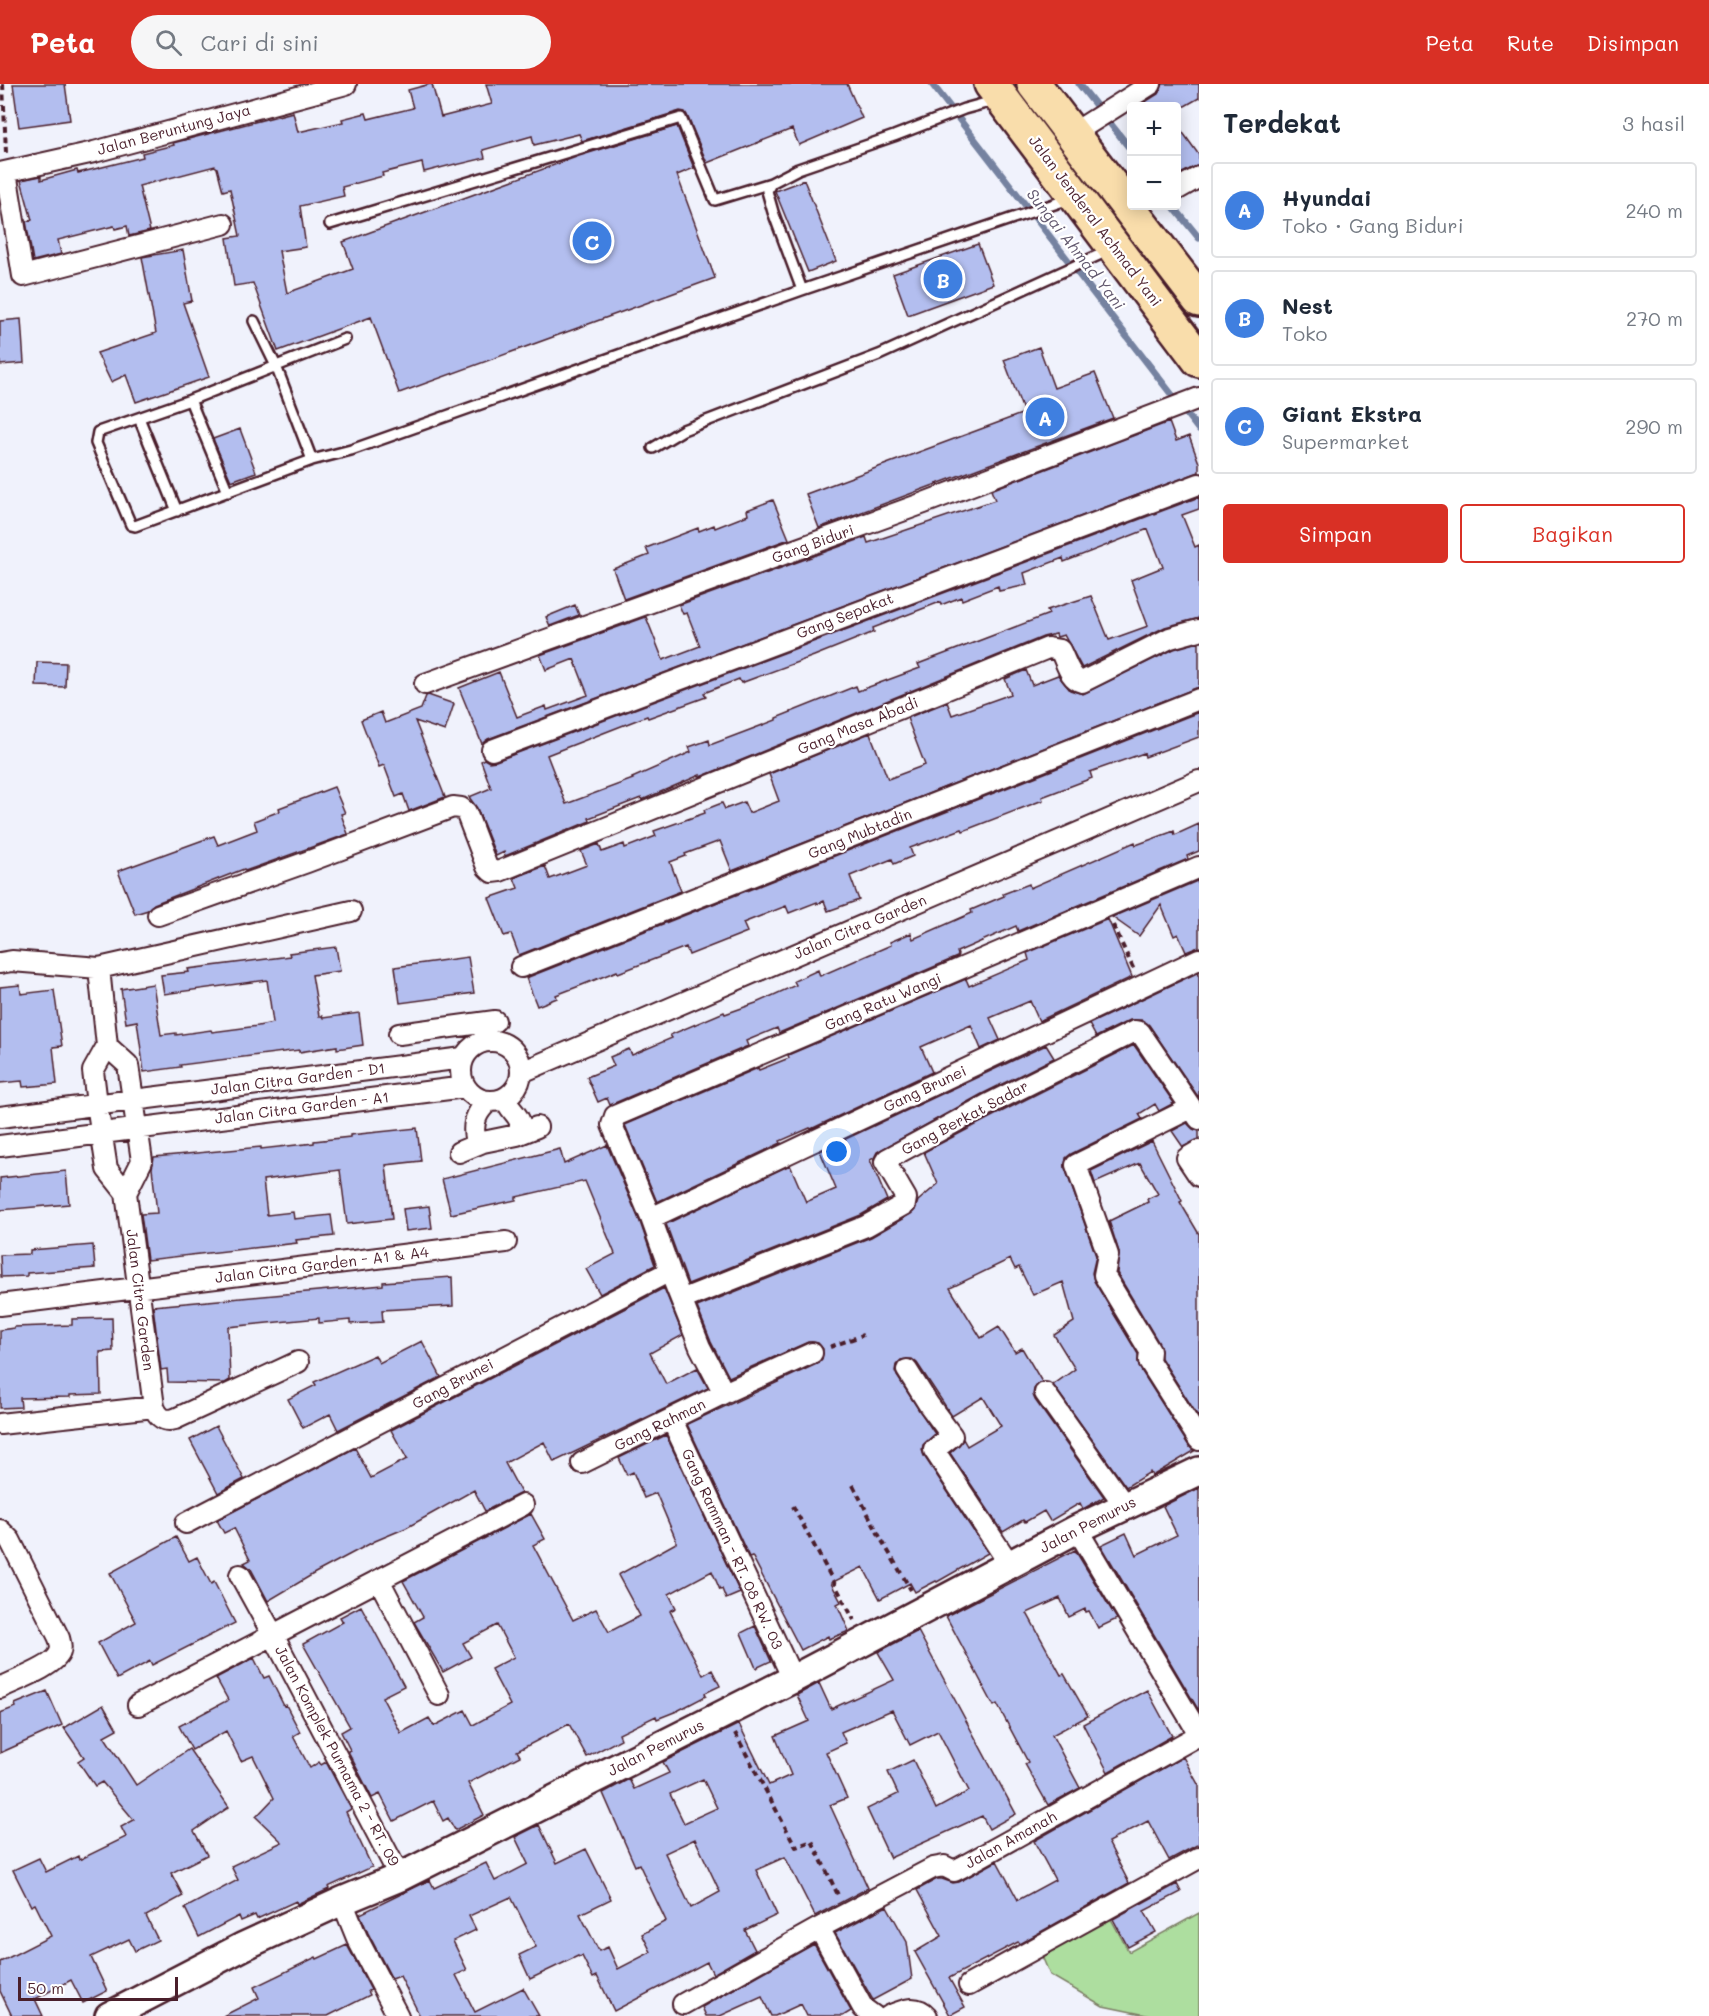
<!DOCTYPE html>
<html lang="id">
<meta charset="utf-8">
<style>
:root{--surface:#fff;--page:#f6f6f7;--text:#1f2937;--muted:#747a83;--line:#e0e1e3;--accent:#d93025}
body{margin:0;font-family:Mali,sans-serif;background:var(--page);color:var(--text)}
.controls{position:absolute;right:18px;top:18px;display:grid;overflow:hidden;border-radius:6px;box-shadow:0 3px 15px #0003}
.controls button{width:54px;height:54px;display:grid;place-items:center;padding:0;border:0;border-bottom:2px solid var(--line);background:var(--surface);color:var(--text);font:30px sans-serif}
.scale{position:absolute;left:18px;bottom:15px;width:160px;box-sizing:border-box;padding-left:6px;border:3px solid #4a1f2b;border-top:0;font-size:16px;line-height:21px;white-space:nowrap;color:#4a1f2b;-webkit-text-stroke:4px #fff;paint-order:stroke}
.you{position:absolute;left:837px;top:1068px;width:21px;height:21px;margin:-15px;border:4px solid #fff;border-radius:50%;background:#1a73e8;box-shadow:0 0 0 9px #1a73e833}
.badge{display:grid;place-items:center;width:39px;height:39px;border-radius:50%;background:var(--accent);color:#fff;font-size:20px;font-weight:700}
.pin{position:absolute;translate:-50% -50%;border:3px solid #fff;box-shadow:0 2px 6px #0006}
.list{margin:0;padding:0;list-style:none}
h2{display:flex;justify-content:space-between;align-items:center;height:78px;margin:0;padding:0 24px;font-size:26px}
h2 small{font-size:20px;font-weight:400;color:var(--muted)}
.list li{display:grid;grid-template-columns:39px 1fr auto;gap:18px;align-items:center;box-sizing:border-box;height:96px;margin:0 12px 12px;padding:0 12px;border:2px solid var(--line);border-radius:6px}
.list b{display:block;font-size:22px;white-space:nowrap}
.list p{margin:0;font-size:20px;white-space:nowrap;color:var(--muted)}
.list em{font-size:20px;font-style:normal;color:var(--muted)}
.actions{display:flex;gap:12px;padding:18px 24px}
.actions a{flex:1;padding:14px 0;border:2px solid var(--accent);border-radius:6px;text-align:center;font-size:21px;color:var(--accent)}
.actions .main{background:var(--accent);color:#fff}
.icon{flex:none;width:33px;height:33px;fill:none;stroke:currentColor;stroke-width:2;stroke-linecap:round;stroke-linejoin:round}
.map{position:relative;flex:none;width:1199px;height:1932px;overflow:hidden}
header{display:flex;align-items:center;gap:36px;box-sizing:border-box;height:84px;padding:0 30px;background:var(--accent);color:#fff}
header strong{font-size:28px}
nav{display:flex;gap:33px;margin-inline-start:auto;font-size:21px}
.search{width:420px;height:54px;background:var(--page);display:flex;align-items:center;gap:15px;box-sizing:border-box;padding:0 21px;border-radius:33px;color:var(--muted);font-size:22px}
main{display:flex}
aside{flex:1;background:var(--surface)}
.map>svg:first-child{display:block}
.green{fill:#adde9f;stroke:#7c7e65;stroke-width:1.5}
.lines{fill:none;stroke-linecap:round;stroke-linejoin:round}
.stream{stroke:#7582a0;stroke-width:7}
.building{fill:#b3beef;stroke:#4a1f2b;stroke-width:1.5;fill-rule:evenodd}
.lane-casing{stroke:#4a1f2b;stroke-width:14}
.street-casing{stroke:#4a1f2b;stroke-width:24}
.secondary-casing{stroke:#4a1f2b;stroke-width:32}
.highway-casing{stroke:#4a1f2b;stroke-width:38}
.path{stroke:#4a1f2b;stroke-width:4;stroke-dasharray:6 4.5;stroke-linecap:butt}
.lane{stroke:#fff;stroke-width:9}
.street{stroke:#fff;stroke-width:20}
.secondary{stroke:#fff;stroke-width:27}
.highway{stroke:#f9ddab;stroke-width:33}
.labels{text-anchor:middle;stroke-width:4.5;stroke-linejoin:round;paint-order:stroke}
.street-label{font-size:15px;fill:#4a1f2b;stroke:#fff}
.water-label{font-size:16px;font-style:italic;fill:#63596f;stroke:#fff}
</style>
<header>
<strong>Peta</strong>
<div class="search"><svg class="icon" aria-label="search" viewBox="0 0 24 24"><circle cx="10" cy="10" r="6"/><path d="M15 15l6 6"/></svg>Cari di sini</div>
<nav><a>Peta</a><a>Rute</a><a>Disimpan</a></nav>
</header>
<main>
<div class="map">
<svg width="1199" height="1932" viewBox="0 0 1199 1932">
<rect width="100%" height="100%" fill="#f0f2fc"/>
<filter id="ink" filterUnits="userSpaceOnUse"><feTurbulence type="fractalNoise" baseFrequency=".0167" numOctaves="2"/><feDisplacementMap in="SourceGraphic" scale="12" xChannelSelector="R" yChannelSelector="G"/><feConvolveMatrix kernelMatrix="1 2 1 2 8 2 1 2 1" color-interpolation-filters="sRGB"/></filter>
<g filter="url(#ink)">
<path class="green" d="M1105 1824 1129 1868 1199 1829V1932H1151L1103 1922 1050 1891 1039 1865Z"/>
<g class="lines">
<path class="stream" d="M932 0 1199 346
M1079 0 1132 67
M1173 122 1199 154"/>
</g>
<path class="building" d="M13 0H65L70 36 19 43Z
M430 0H432L441 33 492 20 486 0H847L862 34 799 61 792 45 707 79 687 31 685 28 680 27 582 57 579 50 534 61 532 52 483 66 485 74 456 81 455 80 424 88 422 79 382 89 383 92 342 103 344 112 300 122 306 163 279 167 287 209 353 185 343 158 579 72 677 42 694 84 677 91 715 194 399 309 371 233 278 267 253 199 234 202 227 154 240 152 230 105 223 107 217 84 215 82 139 102 150 147 129 152 127 142 115 145 114 142 58 156 61 170 33 177 26 137 32 136 21 96 41 92V96L77 86 78 89 143 73 142 69 174 61 173 59 293 28 298 48 343 38 342 35 366 29 368 35 413 24 408 6Z
M1163 0H1199V14L1185 22H1148L1145 18 1158 10Z
M1176 39 1199 71V81L1178 91 1176 88Z
M804 96 836 177 808 188 775 107Z
M978 160 993 200 908 231 893 190Z
M183 166 192 217 183 219 209 293 136 318 126 291 111 298 97 269 156 249 142 173Z
M21 235 24 279 0 281V237Z
M1039 263 1054 304 1095 289 1113 334 819 444 806 410 1024 329 1004 276Z
M1169 338 1176 357 1189 352 1199 379V388L488 655 482 660 459 604 499 588 517 633 546 622 547 626 588 611 574 575 546 586 540 571 646 533 663 576 700 562 687 529 683 530 679 521 866 453 868 459 995 416 991 406Z
M240 345 256 388 231 397 213 355Z
M1199 413V425L1182 431 1195 463 1199 461V534L1165 543 1082 584 1064 551 1057 553 1056 550 1043 553 700 693V691L642 716 641 714 589 734 590 737 505 772 504 768 496 772 477 724 469 713 491 704 481 677 484 675 489 678 496 677ZM1148 445 1163 483 1131 496 1148 542 1109 556 1091 512 1047 526 1049 530 918 580 920 584 858 607 856 602 776 634V636L710 661 709 656 689 663 691 668 632 694 633 695 566 720 547 671 647 632 648 634 706 613 704 609 739 595 741 599 814 572 874 548 873 544 940 518 941 521 961 513 962 516 998 502 999 507 1027 501 1024 489 1063 474 1064 478Z
M773 416 789 455 624 515 613 485 649 471 646 464 698 444 699 447 714 441 715 444 748 431 747 426Z
M575 521 579 531 550 542 546 533Z
M1199 558V603L732 787 720 757 685 770 686 772 670 778 681 807 519 871 511 850 504 852 489 814 518 804 514 794 545 782 550 795 587 781 581 767 599 760 602 768 624 760 625 764 656 752 654 747 705 729 704 726 722 719 725 725 744 718 749 729 779 717 769 690 870 649 888 695 925 681 907 634 947 618 952 631 1011 610 1005 595 1026 586 1032 601 1058 591 1070 606 1083 610 1174 565Z
M37 578 66 579 65 603 36 602Z
M428 611 454 620 445 647 415 637 445 713 409 727 403 710 396 713 384 681 379 683 361 636 381 628 385 639 421 625 426 612Z
M1199 628V653L1145 673 1144 669 1090 688 1092 694 1042 713 1043 716 963 747 962 745 910 764 913 772 894 780 892 775 850 792 859 816 828 827 824 817 817 820V818L789 829 786 822 743 839 747 848 689 871 686 863 618 889 617 887 582 901 556 911 557 914 537 922 526 894Z
M334 703 345 729 341 730 348 750 245 787 244 785 154 820 148 826 135 830 118 787 214 752 218 761 257 746 254 737 280 727 279 724Z
M1199 740V767L1187 772 1188 775 1018 847 1016 842 957 868 958 871 957 873 779 949 777 944 746 957 748 962 610 1021 607 1014 598 1018 587 993 614 982 610 973 629 965 632 971 672 954 670 951 724 928 725 930 756 919 796 901 794 897 818 886 820 892 891 861 890 858 911 849 913 855 972 829 971 826 1004 812 1003 810 1029 800 1030 804 1135 758 1136 761 1174 747 1175 751Z
M1197 797 1199 801V863L1186 868 1178 850 1174 852 1161 821 1139 852 1112 833Z
M1108 835 1132 893 1039 937 1030 917 990 934 1000 956 981 965 971 941 921 963 932 988 811 1045 810 1044 780 1057 781 1059 657 1118 625 1041 758 984 759 986 789 974 788 971 966 895 969 902 1029 876 1027 869Z
M336 863 340 887 312 891 319 932H322L323 934 359 929 363 961 337 965V962L299 968V966L180 981 181 983 144 988 137 937 126 939 121 905 153 900 161 951 176 949V951L211 946 212 948 258 942 273 939 267 896 164 910 161 891 189 888 188 885 290 872 289 869Z
M468 873 474 909 400 919 395 883Z
M1199 888V1014L1149 941 1142 936H1130L1096 953 1089 940Z
M20 901 21 910 54 906 62 962 53 963 57 1000 23 1003 22 997 0 999V903Z
M1046 961 1054 974 982 1010 877 1068 874 1074 870 1076 887 1116 861 1131 688 1200 666 1140 790 1081 806 1118 836 1105 820 1067Z
M1134 961 1174 1019 1159 1027 1155 1020 1139 1030 1142 1035 1071 1070 1066 1074 1065 1084 1096 1172 1092 1189 1094 1197 1138 1270 1139 1283 1189 1362 1194 1367 1152 1392 1150 1388 1126 1403 1053 1301 1075 1285 1054 1251 1074 1238 1063 1198 1033 1211 1019 1183 1015 1185 1010 1175 950 1204 981 1254 999 1243 1015 1268 1022 1264 1042 1298 1038 1300 1034 1305 1033 1311 1035 1316 1104 1413 1083 1425 1080 1419 1050 1437 1044 1427 1025 1438 1023 1436 1003 1448 950 1369 959 1361 963 1355 967 1362 1001 1342 983 1313 952 1332 917 1279 912 1275 901 1276 896 1281 895 1287 897 1292 935 1350 923 1361 922 1366 924 1372 988 1469 937 1498 936 1497 915 1508 910 1499 880 1515 863 1483 831 1499 841 1518 837 1520 849 1547 829 1555 828 1552 801 1566 752 1472 749 1473 687 1340 817 1280 822 1275 823 1265 818 1259 808 1258 729 1293 711 1258 697 1223 871 1153 911 1130 915 1126 918 1117 938 1100 924 1068 993 1032Z
M1187 1039 1193 1045 1199 1047V1055L1183 1063 1172 1047Z
M417 1044 421 1077 386 1081 392 1135 347 1140 340 1086 263 1096 267 1131 293 1128 294 1135 331 1131 334 1152 296 1156 297 1159 147 1176 141 1130 157 1129 152 1084 154 1073 261 1063V1065L314 1059V1057L350 1053V1051Z
M1152 1057 1182 1117 1180 1118 1199 1150V1334L1161 1274 1160 1261 1117 1189 1119 1168 1109 1137 1148 1118 1147 1115 1158 1110 1140 1079 1095 1099 1091 1087Z
M607 1061 640 1138 655 1181 600 1210 586 1185 615 1170 585 1097 516 1113V1116L451 1130 442 1095 560 1065 564 1080Z
M66 1087 69 1120 0 1126V1094Z
M429 1122 432 1144 406 1147 403 1125Z
M93 1161 95 1184 27 1189V1192L1 1193 0 1171 30 1170V1166Z
M452 1193 453 1222 382 1226 383 1238 350 1240V1236L319 1239V1234L228 1243 230 1296 225 1299 168 1298 167 1285 161 1286 153 1222 383 1201V1198Z
M664 1204 683 1251 650 1269 666 1300 697 1284 708 1304 554 1378 544 1358 505 1379 521 1409 485 1427 474 1406 406 1444 375 1457 315 1489 268 1517 251 1485 244 1479 250 1476 234 1444 224 1449 217 1436 355 1364 371 1394 407 1375 391 1346Z
M112 1234 113 1267 100 1268 101 1310 70 1311V1313L20 1314 21 1323 0 1324V1246L14 1244V1243L72 1241V1235Z
M422 1257 441 1293 338 1346 330 1330 303 1344 288 1315 316 1301 314 1298 375 1271 379 1279Z
M216 1342 244 1395 218 1409 190 1356Z
M666 1351 740 1509 726 1515 722 1505 720 1506 712 1487 669 1510 676 1524 670 1527 703 1591 712 1586 720 1602 705 1609 706 1612 677 1627 657 1635 656 1632 619 1650 621 1655 587 1673 569 1640 517 1667 520 1672 468 1699 484 1731 455 1746 448 1734 443 1737 433 1717 394 1737 380 1710 372 1714 348 1667 350 1666 341 1648 350 1643 303 1560 343 1538 340 1533 361 1522 404 1602 382 1613 401 1649 429 1634 434 1642 465 1626 473 1641 510 1621 491 1585 514 1573 497 1541 463 1559 471 1573 443 1588 414 1538 423 1533 403 1497 531 1430 545 1455 533 1461 573 1536 596 1525 609 1548 640 1532 618 1491 676 1459V1456L656 1409 644 1414 633 1388 627 1391 619 1374Z
M1199 1404V1627L1101 1461 1126 1449 1136 1471 1177 1451 1163 1422Z
M176 1453 189 1477 197 1473 211 1500 214 1498 235 1539 152 1581 150 1577 117 1595 98 1559 136 1538 110 1489Z
M1075 1466 1117 1535 1098 1544 1089 1527 1086 1528 1085 1525 1069 1533 1060 1514 1027 1529 1061 1591 1064 1590 1088 1632 1052 1651 1080 1704 1048 1721 1025 1680 1028 1678 997 1620 994 1622 946 1532Z
M755 1542 771 1577 756 1584 741 1549Z
M918 1547 1016 1730 989 1745 982 1732 890 1774 867 1725 898 1710 888 1688 913 1676 936 1725 969 1707 938 1647 910 1661 892 1626 841 1648 846 1659 826 1668 847 1714 830 1721 868 1804 815 1832 785 1773 756 1786 777 1831 745 1846 755 1866 713 1890 707 1878 614 1927 597 1892 593 1894 582 1872 579 1873 578 1872 530 1895 519 1871 536 1863 511 1813 469 1832 476 1846 453 1857 467 1886 456 1891 475 1928 523 1904 539 1932H420L400 1892 392 1895 368 1849 360 1830 430 1796 434 1804 486 1779 495 1797 528 1780 515 1753 539 1741 557 1779 586 1765 611 1815 580 1830 599 1867 608 1863 618 1885 651 1868 642 1850 666 1837 639 1780 635 1782 603 1709 629 1695 634 1705 669 1689 663 1678 739 1640 769 1701 791 1691 775 1652 809 1637 797 1611 819 1599 831 1625 894 1596 878 1568ZM703 1695 717 1724 684 1739 670 1710ZM695 1755 720 1808 691 1824 665 1769Z
M254 1574 264 1594 269 1592 284 1622 286 1621 300 1648 293 1652 310 1684 319 1678 321 1681 326 1678 351 1725 346 1728 372 1783 328 1803 329 1805 297 1820 296 1817 257 1835 255 1831 241 1837 239 1832 199 1853 185 1824 238 1796 231 1782 282 1758 256 1733 274 1714 253 1672 241 1677 226 1647 192 1666 179 1642 228 1616 216 1594Z
M1147 1606 1172 1652 1108 1688 1083 1640Z
M47 1607 62 1641 0 1669V1629L16 1623 15 1620Z
M103 1621 117 1645 104 1652 136 1701 189 1665 229 1723 194 1747 207 1771 171 1789 183 1812 146 1832 158 1856 135 1867 129 1855 91 1873 107 1907 83 1919 71 1896 35 1915 43 1932H12L0 1907V1878L51 1852 35 1820 31 1822 13 1786 39 1774 46 1788 78 1772 79 1776 126 1753 121 1743 134 1736 102 1698 95 1702 78 1677 84 1673 64 1644Z
M1183 1673 1199 1702V1760L1169 1776 1148 1737 1108 1758 1129 1799 1019 1860 1018 1858 949 1894 965 1923 950 1931 915 1868 942 1852 917 1806 937 1795H942L953 1799 959 1798 997 1777 1018 1816 1055 1796 1034 1757Z
M1177 1800 1181 1808 1144 1827 1156 1848 1128 1863 1113 1835Z
M887 1822 907 1858 912 1895 873 1916 835 1849Z
M814 1860 851 1927 843 1932H807L801 1920 775 1932H771L762 1913 720 1932H706L702 1923Z
M347 1861 371 1906 368 1907 370 1911 328 1932H223L259 1914 254 1903 316 1873 317 1875Z"/>
<g class="lines">
<g class="lane-casing">
<path id="lane" d="M330 140 681 34 715 116 771 99
M802 206 773 128 767 107 771 99 798 85 894 52 964 25 997 16
M254 237 276 282 312 376 351 366 802 206 1069 115
M190 316 228 408
M139 334 177 427
M653 364 683 346 879 271 1110 166
M312 376 135 442 131 441 96 359 98 348 190 316 345 255"/>
</g>
<g class="street-casing">
<path id="street" d="M1072 50 1151 0
M6 88 23 192 223 140
M0 89 94 68 346 0
M1176 106 1199 93
M425 600 924 419 1199 314
M492 666 1199 400
M158 831 307 778 453 723 461 724 466 728 487 783 492 788 500 787 1048 564 1060 566C1066 577 1069 595 1082 598L1170 554 1199 546
M0 879 12 877 99 884 351 827
M521 883 1199 615
M99 884 107 962
M399 950 495 937
M461 987a30 30 0 1 1 60 0a30 30 0 1 1-60 0Z
M107 962 128 981 142 1077 126 1109 107 1085 97 1020 93 987Z
M522 988 1199 697
M505 1014C510 1030 527 1033 517 1051
M1191 1024 1076 1081 1108 1171 1104 1191 1150 1267 1149 1277 1199 1356
M0 1033 463 974
M483 1058 475 1054C472 1038 477 1027 489 1017
M0 1062 465 1003
M1199 1067 1187 1074 1199 1092
M459 1068 483 1058 517 1051 537 1043
M126 1109 154 1323C158 1333 164 1338 175 1335L298 1278
M651 1134 612 1041 615 1032 1199 783
M691 1212 866 1142 905 1120 906 1114 885 1078 887 1075 987 1021 1135 947 1140 948 1199 1035
M0 1221 506 1158
M907 1286 929 1321 952 1352 934 1366 1010 1481
M724 1309 812 1269
M1045 1309 1125 1422
M672 1336 793 1595
M0 1340 154 1323
M582 1379 724 1309 700 1263 669 1185
M186 1439 670 1187 651 1134 1199 875
M1077 1445 1199 1650
M0 1446 10 1456 59 1554C60 1558 62 1563 60 1568 56 1582 14 1597 0 1604
M240 1491 273 1551 523 1421
M379 1496 439 1611
M138 1621 273 1551 400 1793
M342 1817 357 1854 398 1932
M819 1844 863 1924 874 1932
M969 1901 1199 1774
M683 1920 819 1844 933 1784 944 1782 954 1787 962 1783 1199 1651
M889 1932C903 1926 916 1920 927 1932"/>
</g>
<g class="secondary-casing">
<path id="secondary" d="M109 1932 244 1862 342 1817 400 1793 793 1595 1077 1445 1199 1387"/>
</g>
<g class="highway-casing">
<path id="highway" d="M991 0 1199 276
M1034 0 1199 216"/>
</g>
<path class="path" d="M3 0 6 69
M1113 841 1134 886
M830 1263 863 1251
M853 1401 881 1455 911 1506
M793 1422 854 1536
M735 1649 796 1763 812 1757 839 1813"/>
<use href="#lane" class="lane"/>
<use href="#street" class="street"/>
<use href="#secondary" class="secondary"/>
<use href="#highway" class="highway"/>
</g>
</g>
<g class="labels">
<g class="street-label">
<text transform="translate(174 46) rotate(-15)" y="5">Jalan Beruntung Jaya</text>
<text transform="translate(1095 137) rotate(53)" y="5">Jalan Jenderal Achmad Yani</text>
<text transform="translate(813 460) rotate(-20)" y="5">Gang Biduri</text>
<text transform="translate(845 532) rotate(-21)" y="5">Gang Sepakat</text>
<text transform="translate(858 642) rotate(-22)" y="5">Gang Masa Abadi</text>
<text transform="translate(860 750) rotate(-22)" y="5">Gang Mubtadin</text>
<text transform="translate(860 843) rotate(-23)" y="5">Jalan Citra Garden</text>
<text transform="translate(883 918) rotate(-23)" y="5">Gang Ratu Wangi</text>
<text transform="translate(298 995) rotate(-7)" y="5">Jalan Citra Garden - D1</text>
<text transform="translate(925 1005) rotate(-25)" y="5">Gang Brunei</text>
<text transform="translate(302 1024) rotate(-7)" y="5">Jalan Citra Garden - A1</text>
<text transform="translate(965 1034) rotate(-28)" y="5">Gang Berkat Sadar</text>
<text transform="translate(322 1181) rotate(-7)" y="5">Jalan Citra Garden - A1 &amp; A4</text>
<text transform="translate(140 1216) rotate(83)" y="5">Jalan Citra Garden</text>
<text transform="translate(453 1300) rotate(-28)" y="5">Gang Brunei</text>
<text transform="translate(660 1341) rotate(-26)" y="5">Gang Rahman</text>
<text transform="translate(1088 1441) rotate(-27)" y="5">Jalan Pemurus</text>
<text transform="translate(732 1465) rotate(65)" y="5">Gang Ramman - RT. 08 RW. 03</text>
<text transform="translate(656 1664) rotate(-27)" y="5">Jalan Pemurus</text>
<text transform="translate(337 1672) rotate(62)" y="5">Jalan Komplek Purnama 2 - RT. 09</text>
<text transform="translate(1011 1756) rotate(-29)" y="5">Jalan Amanah</text>
</g>
<g class="water-label">
<text transform="translate(1076 165) rotate(52)" y="6">Sungai Ahmad Yani</text>
</g>
</g>
</svg>
<div class="controls">
<button>+</button>
<button>−</button>
</div>
<div class="scale">50 m</div>
<div class="you"></div>
<div class="pin badge" style="left:1045px;top:333px;background:#3f7fe0">A</div>
<div class="pin badge" style="left:943px;top:195px;background:#3f7fe0">B</div>
<div class="pin badge" style="left:592px;top:157px;background:#3f7fe0">C</div>
</div>
<aside>
<h2>Terdekat<small>3 hasil</small></h2>
<ul class="list">
<li><span class="badge" style="background:#3f7fe0">A</span><div><b>Hyundai</b><p>Toko · Gang Biduri</p></div><em>240 m</em></li>
<li><span class="badge" style="background:#3f7fe0">B</span><div><b>Nest</b><p>Toko</p></div><em>270 m</em></li>
<li><span class="badge" style="background:#3f7fe0">C</span><div><b>Giant Ekstra</b><p>Supermarket</p></div><em>290 m</em></li>
</ul>
<div class="actions"><a class="main">Simpan</a><a>Bagikan</a></div>
</aside>
</main>
